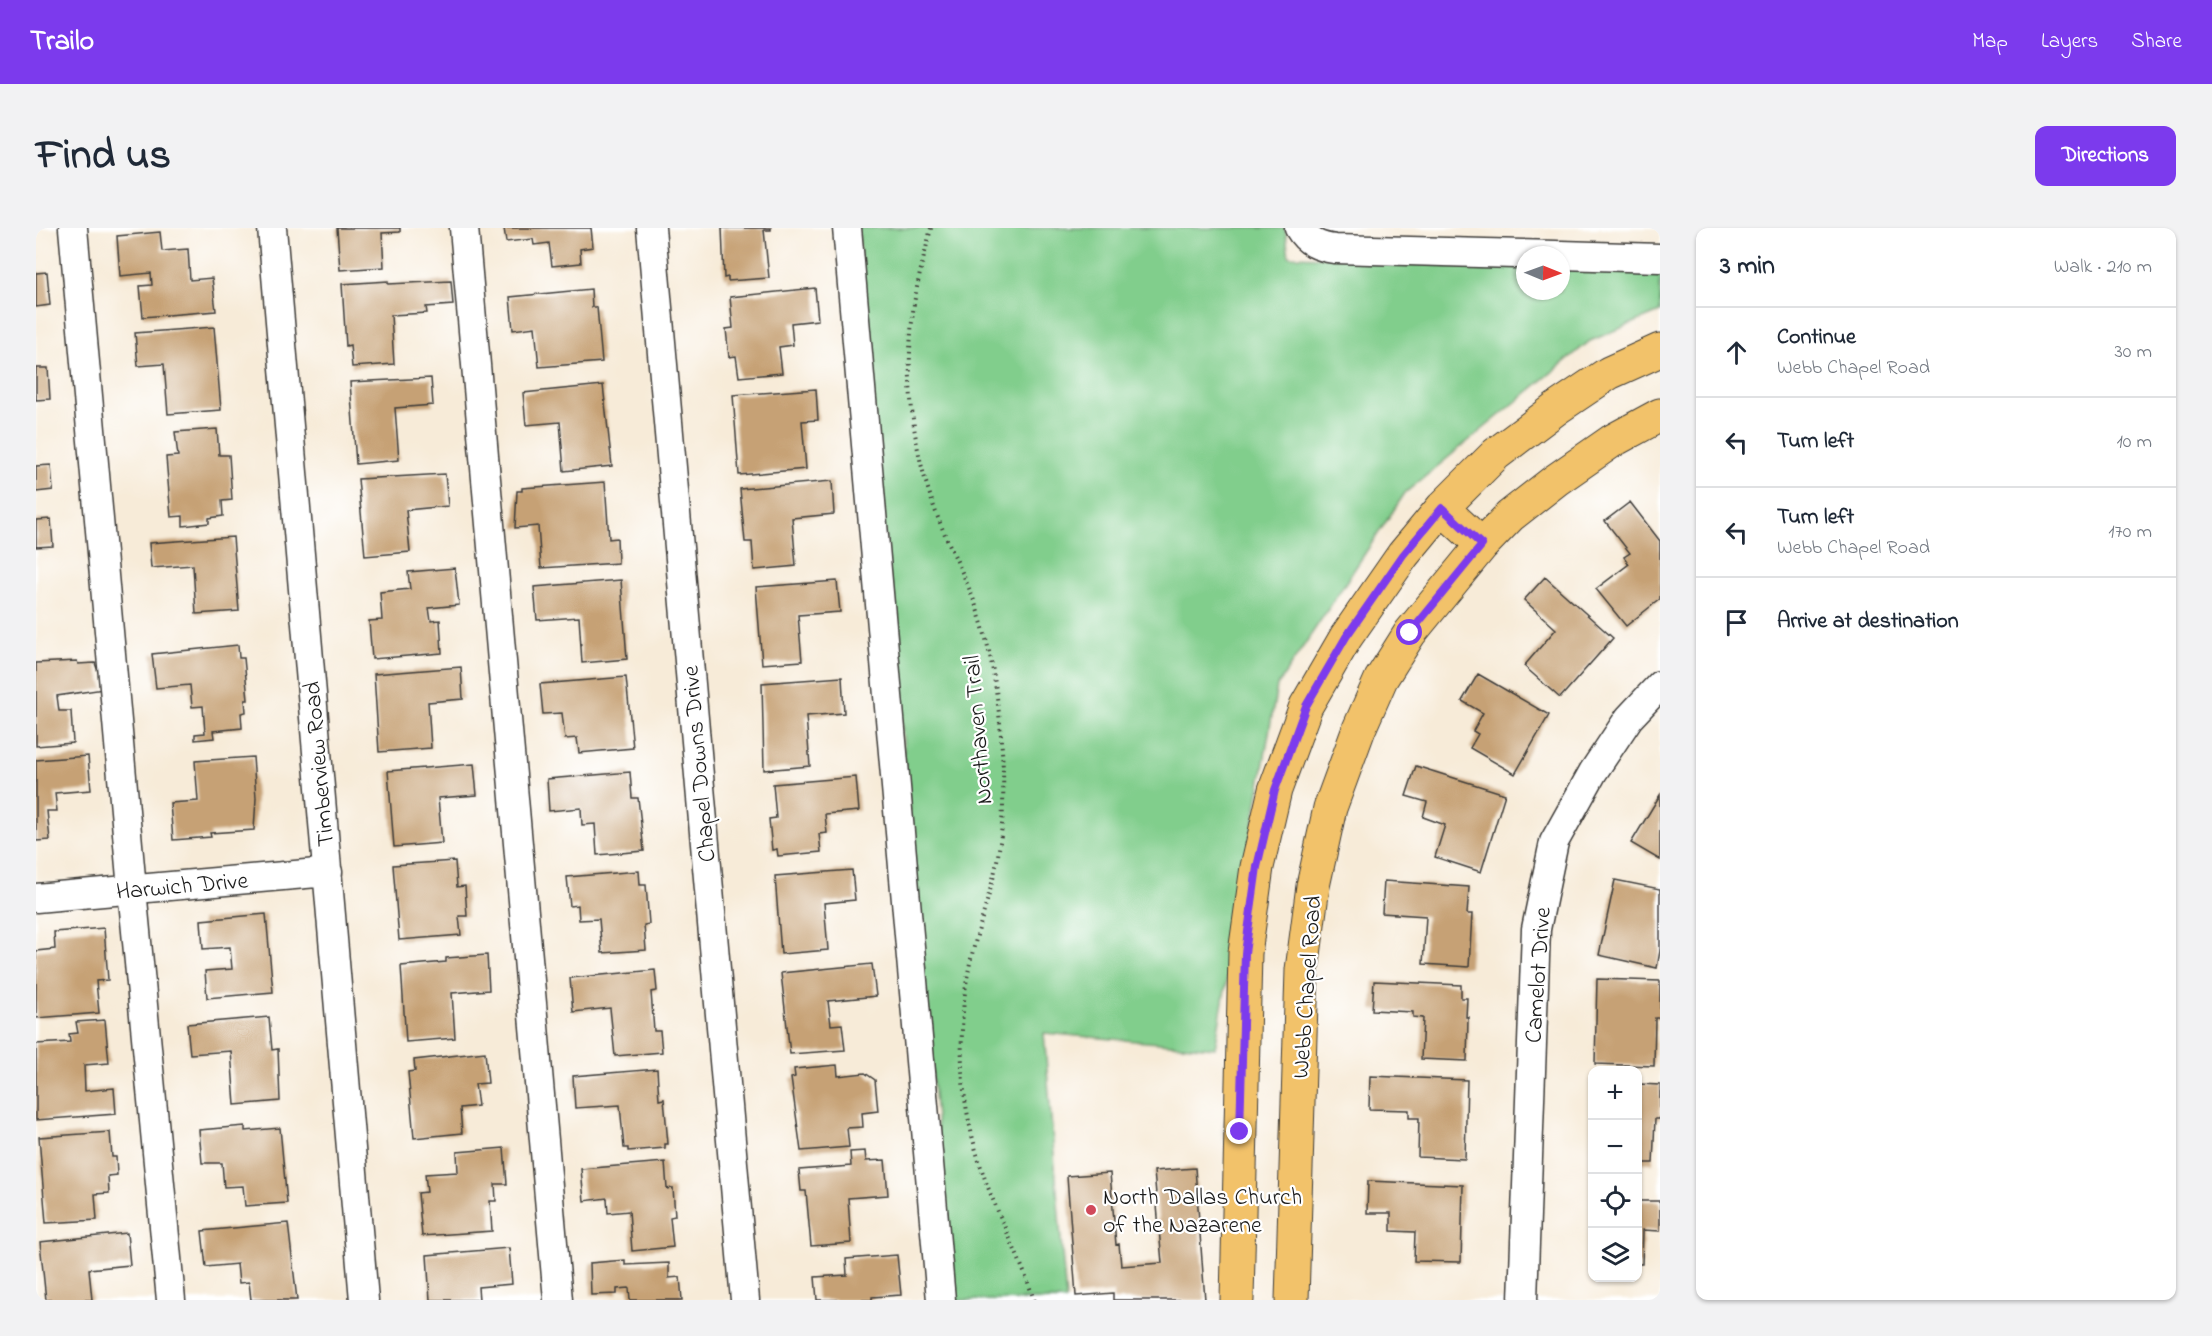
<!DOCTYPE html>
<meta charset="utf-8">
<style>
:root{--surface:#fff;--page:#f2f2f3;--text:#1f2937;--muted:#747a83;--line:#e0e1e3;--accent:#7c3aed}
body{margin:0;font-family:"Indie Flower",sans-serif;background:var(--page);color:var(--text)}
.controls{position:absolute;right:18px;bottom:18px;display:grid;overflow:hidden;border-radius:12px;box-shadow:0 2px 4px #0004}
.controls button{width:54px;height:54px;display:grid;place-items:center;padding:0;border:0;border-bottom:2px solid var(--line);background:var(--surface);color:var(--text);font:30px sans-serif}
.compass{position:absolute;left:1480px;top:18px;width:54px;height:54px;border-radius:50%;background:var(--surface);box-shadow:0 2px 4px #0004;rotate:91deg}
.stop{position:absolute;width:18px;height:18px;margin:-14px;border:4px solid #7c3aed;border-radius:50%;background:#fff}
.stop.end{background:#7c3aed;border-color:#fff;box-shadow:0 2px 6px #0008}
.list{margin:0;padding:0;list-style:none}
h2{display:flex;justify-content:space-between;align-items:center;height:78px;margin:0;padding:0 24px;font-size:26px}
h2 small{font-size:20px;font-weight:400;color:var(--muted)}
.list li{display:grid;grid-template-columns:39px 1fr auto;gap:18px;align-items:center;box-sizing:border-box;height:90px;padding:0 24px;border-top:2px solid var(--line)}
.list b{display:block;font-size:22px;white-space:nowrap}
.list p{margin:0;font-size:20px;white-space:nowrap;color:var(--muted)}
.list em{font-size:20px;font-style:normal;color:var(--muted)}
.icon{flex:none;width:33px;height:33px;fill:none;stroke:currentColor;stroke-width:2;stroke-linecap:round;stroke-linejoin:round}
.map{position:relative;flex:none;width:1624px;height:1072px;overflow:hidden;border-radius:12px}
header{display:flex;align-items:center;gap:36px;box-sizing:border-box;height:84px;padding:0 30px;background:var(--accent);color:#fff}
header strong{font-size:28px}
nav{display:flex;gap:33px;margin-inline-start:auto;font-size:21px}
.intro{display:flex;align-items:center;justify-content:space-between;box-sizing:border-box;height:144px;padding:0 36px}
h1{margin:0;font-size:42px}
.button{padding:15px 27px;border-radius:12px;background:var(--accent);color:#fff;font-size:21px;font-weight:700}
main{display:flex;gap:36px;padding:0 36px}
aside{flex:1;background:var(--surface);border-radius:12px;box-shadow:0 2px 4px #0004}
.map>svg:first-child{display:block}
.green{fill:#81ce8c;stroke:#4e7554;stroke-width:1.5}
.building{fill:#c6a174}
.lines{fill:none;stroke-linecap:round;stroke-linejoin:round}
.minor-casing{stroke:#3d3b38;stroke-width:31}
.major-casing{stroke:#3d3b38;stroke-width:35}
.path{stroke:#3d3b38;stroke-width:4;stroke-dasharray:1.5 4.5;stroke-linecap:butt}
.minor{stroke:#fff;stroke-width:28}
.major{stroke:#f2c26a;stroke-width:33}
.route{stroke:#7c3aed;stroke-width:8}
.poi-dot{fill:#d1495b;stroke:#fff;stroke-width:2}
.labels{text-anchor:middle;stroke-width:4.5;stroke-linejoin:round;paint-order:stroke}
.street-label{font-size:24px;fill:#1c1c1c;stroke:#fff}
.poi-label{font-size:24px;fill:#1c1c1c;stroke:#fff;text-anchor:start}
</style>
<header>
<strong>Trailo</strong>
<nav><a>Map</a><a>Layers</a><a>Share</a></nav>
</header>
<div class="intro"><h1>Find us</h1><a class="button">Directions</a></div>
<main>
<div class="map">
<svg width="1624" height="1072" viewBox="0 0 1624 1072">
<rect width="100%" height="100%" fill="#fff"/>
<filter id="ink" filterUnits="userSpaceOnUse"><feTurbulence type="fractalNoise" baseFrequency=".0167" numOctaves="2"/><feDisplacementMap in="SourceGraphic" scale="12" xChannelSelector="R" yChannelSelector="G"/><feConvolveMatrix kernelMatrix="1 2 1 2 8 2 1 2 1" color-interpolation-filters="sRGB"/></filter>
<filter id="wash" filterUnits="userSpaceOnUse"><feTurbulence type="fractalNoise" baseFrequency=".008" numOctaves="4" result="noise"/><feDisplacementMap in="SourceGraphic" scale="24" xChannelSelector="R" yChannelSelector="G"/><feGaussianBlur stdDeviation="1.35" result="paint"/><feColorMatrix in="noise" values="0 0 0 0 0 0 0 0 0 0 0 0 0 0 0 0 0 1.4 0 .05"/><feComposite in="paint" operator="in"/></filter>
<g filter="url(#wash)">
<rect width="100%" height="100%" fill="#f7ebd8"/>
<path class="green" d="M822 0H1249L1253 28 1489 34V63H1525V35L1624 38V84L1554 113 1369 265 1241 458 1179 820 1008 805 1030 1072H916Z"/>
<g id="blocks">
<path class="building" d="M301 0H364V4L346 5 348 39 304 42Z
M468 0H555L557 19 544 21 545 35 516 38 513 15 498 17 497 11 470 14Z
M686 0H735V2H728L733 50 692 53V49L688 50Z
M124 4 126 23 152 21 154 52 176 50 180 83 107 89 104 58 116 57 115 45 84 48 81 8Z
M11 44 14 77 0 79V45Z
M352 53V56L415 53 417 77 390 79 391 85 355 87 358 136 316 139 314 117 310 118 306 56Z
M779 60 782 92 755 95 757 117 743 119 746 145 703 149 700 128 693 129 690 101 697 100 694 69Z
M555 61 556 79H561L566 134 503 139 499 99 477 102 474 69Z
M178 99 185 182 132 186 128 136 102 138 99 105Z
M0 140H12L14 171 0 172Z
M395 150 397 177 359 180 363 232 320 236 314 154Z
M567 157 576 238 528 243 524 194 490 197 487 165Z
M780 161 782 192 766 193 770 241 703 247 697 167Z
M181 201 183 227H193L196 272 186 273 187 288 173 290V295L147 298V288L135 289 130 229 142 228 139 204Z
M15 237 17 262 0 264V238Z
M409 246 412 278 370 282 374 324 329 328 322 251Z
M796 253 798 286 756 290 760 338 718 342 716 314H709L704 261Z
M569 254 573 311 581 310 582 335 505 340 502 298 479 300 481 263H486V260Z
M1594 274 1624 313V371L1590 398 1560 361 1593 336 1588 329 1594 325 1569 293Z
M15 291 17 318 0 319V292Z
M197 309 203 383 160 386 157 337 115 340 113 315Z
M419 340 423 377 393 380 395 393 404 392 406 425 336 431 333 393 346 392 344 364 374 361 372 344Z
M1509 349 1577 410 1524 470 1488 438 1520 401 1488 372Z
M585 352 591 431 546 435 543 389 501 392 498 359Z
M801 353 804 384 762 387 766 433 726 436 720 359Z
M202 417 203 430H208L212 472H209L210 484 205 485 206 500 177 503 178 510 159 512V506L169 505 167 478 156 479 154 457 120 460 116 426Z
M41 433 42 436 59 435 68 461 21 468 23 483H35L37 515 0 518V435Z
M425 439 427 471 392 474 395 520 343 524 338 446Z
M1442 446 1513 487 1479 546 1434 520 1442 506 1437 503 1447 485 1426 473Z
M590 449 597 520 543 525 541 510 529 511 526 485 507 486 504 456Z
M806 449 808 485 770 488 774 538 728 542 726 455Z
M52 528 55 562 19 565 21 583H11L14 612 0 613V532Z
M217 529 220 570 218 602 174 605 175 609 137 612 134 575 162 573 159 533Z
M438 536 441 567 402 570 406 615 358 619 352 543Z
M1380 538 1469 566 1445 644 1399 629 1409 597 1387 589 1391 574 1370 568Z
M594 544 596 570H602L608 623 561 627 559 596 546 597 545 580 513 583 511 551Z
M820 549 823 583 789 586 791 605 783 606 785 624 742 628 741 621 736 622 733 591 740 590 737 556Z
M1624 567V632L1595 615Z
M419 633 421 659 429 658 431 688H423L425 707 363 712 357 637Z
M816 642 819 672 788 675 792 722 745 726 739 648Z
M603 643 604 657H610L613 696 608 697 610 722 566 725 563 691 543 692 542 677 534 678 531 649Z
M1579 652 1624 661V723L1621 740 1563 727Z
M1348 653 1433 659 1431 686H1436L1433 739 1387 736 1390 688 1346 685Z
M230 686 237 764 171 770 169 743 196 741 194 719 167 721 165 692Z
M68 700 72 752 60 753 63 785 0 790V723L19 721 18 704Z
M451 727 453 762 416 765 419 810 370 814 365 738 410 734V730Z
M836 736 840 768 792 773 795 797 806 796 809 822 754 826 745 745Z
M619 742 621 763 615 764 618 803H624L626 824 579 828 574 780 537 784 534 750Z
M1561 751 1624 753V790H1619L1618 838 1559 836Z
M1338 753 1425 757V770H1431L1430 789H1432L1431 833 1385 831 1387 790 1377 789V784L1336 782Z
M233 789 236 822 242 821 244 873 199 877 195 823 154 826 151 796Z
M69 792 73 835 48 837 49 863 78 860 80 886 0 892V816L34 814 33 806 42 805 40 794Z
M449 824 452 855 439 856 442 878 424 880 426 905 378 910 372 844 379 843 378 832Z
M801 837 802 848 829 845 839 852 842 883 826 885 827 899 811 900 813 919 765 923 755 850 759 849 758 841Z
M621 841 623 872 628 871 632 916H629V920L592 923V920H588L584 877 539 880 537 848Z
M1334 848 1431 852 1429 931 1382 929 1383 890H1373V882L1333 881Z
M1602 856 1624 857V891H1619L1617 935H1602Z
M209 898V903L244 900 251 975 209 978 207 958 188 959 186 935H166L163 902Z
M74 904 76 929H80L81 947 72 948 73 965 59 966 61 992 10 995 3 909Z
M468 920 471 956H459L460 973H454L456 1003 386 1008 382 965 391 964 389 946 422 944 421 924Z
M829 923 830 933 849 932 852 967 812 970 815 1015 775 1018 770 963H765L763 942 815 938 814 924Z
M629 934 631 961 637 960 639 988 634 989 637 1019 596 1023 593 983 572 985 571 970 548 973 545 941Z
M1159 940 1169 1072H1077V1065L1040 1068 1031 948 1074 945 1080 1017 1083 1016 1085 1038 1126 1035 1118 943Z
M1332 953 1427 957 1425 1034 1378 1033 1379 1004 1355 1003V985H1331Z
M1602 973H1624V1003L1607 1002 1606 1036H1602Z
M252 995 261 1072H215L213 1054 203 1055 201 1036 170 1039 166 1003Z
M91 1005 94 1037 53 1041 56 1072H10L4 1014Z
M473 1020 476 1056 442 1059 443 1072H394L391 1027Z
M861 1027 865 1067 836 1069V1072H781L779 1049 811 1047 810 1031Z
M589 1032V1037L633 1035V1050L644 1049 646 1072H594L593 1060 581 1061V1066L555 1067 554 1035Z"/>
</g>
</g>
<g filter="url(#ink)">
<use href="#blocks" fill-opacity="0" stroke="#3d3b38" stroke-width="1.5"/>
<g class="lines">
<g class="minor-casing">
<path id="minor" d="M37 0 96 661 135 1072
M236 0 328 1072
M428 0 522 1072
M615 0 709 1072
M811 0 905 1072
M1263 0C1271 14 1283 19 1299 21L1520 27
M1525 27 1624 30
M0 670 292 644
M1487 1072 1500 701 1518 614 1557 544 1593 490 1624 457"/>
</g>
<g class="major-casing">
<path id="major" d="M1406 280 1446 317
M1201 1072 1209 725 1221 639 1239 562 1270 478 1310 409 1367 327 1406 280 1460 226 1521 180 1573 145 1624 122
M1256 1072 1266 742 1277 658 1294 580 1323 501 1345 451 1374 405 1446 317 1474 288 1520 252 1576 213 1624 187"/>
</g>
<path class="path" d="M895 0C889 25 882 50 878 76 869 142 874 210 896 273 908 310 928 344 941 381 954 418 960 456 964 495 968 543 970 590 960 638 952 676 937 713 931 751 926 780 925 811 926 840 928 878 937 918 950 954 965 994 985 1031 998 1072"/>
<use href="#minor" class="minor"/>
<use href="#major" class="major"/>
</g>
</g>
<g class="lines" filter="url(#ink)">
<path class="route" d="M1204 904 1209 725 1221 639 1239 562 1270 478 1310 409 1367 327 1406 280 1446 317 1374 405"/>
</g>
<circle class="poi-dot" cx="1055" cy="982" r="6"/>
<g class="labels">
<g class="street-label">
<text transform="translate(941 502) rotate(-95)" y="8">Northaven Trail</text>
<text transform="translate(282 536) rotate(-95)" y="8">Timberview Road</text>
<text transform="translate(662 536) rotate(-95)" y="8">Chapel Downs Drive</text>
<text transform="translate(146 657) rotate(-5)" y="8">Harwich Drive</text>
<text transform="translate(1501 747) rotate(-86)" y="8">Camelot Drive</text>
<text transform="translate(1270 759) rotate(-86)" y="8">Webb Chapel Road</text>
</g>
<g class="poi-label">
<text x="1067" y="976">North Dallas Church<tspan x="1067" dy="28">of the Nazarene</tspan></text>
</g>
</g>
</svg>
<div class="controls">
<button>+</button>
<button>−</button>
<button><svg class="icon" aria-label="locate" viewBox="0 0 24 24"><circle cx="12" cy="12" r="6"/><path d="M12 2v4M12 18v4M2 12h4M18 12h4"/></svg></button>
<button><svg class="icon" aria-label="layers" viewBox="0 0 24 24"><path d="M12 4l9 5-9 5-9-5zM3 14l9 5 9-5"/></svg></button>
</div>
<svg class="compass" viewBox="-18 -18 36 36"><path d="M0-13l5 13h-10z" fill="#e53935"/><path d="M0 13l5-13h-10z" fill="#747a83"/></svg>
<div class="stop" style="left:1374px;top:405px"></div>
<div class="stop end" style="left:1204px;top:904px"></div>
</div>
<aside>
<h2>3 min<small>Walk · 210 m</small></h2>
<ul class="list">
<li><svg class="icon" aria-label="ahead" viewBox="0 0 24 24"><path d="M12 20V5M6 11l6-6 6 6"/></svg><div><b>Continue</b><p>Webb Chapel Road</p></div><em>30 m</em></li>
<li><svg class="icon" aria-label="left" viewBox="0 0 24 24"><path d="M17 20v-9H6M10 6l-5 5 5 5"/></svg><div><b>Turn left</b></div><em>10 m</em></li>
<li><svg class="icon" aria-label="left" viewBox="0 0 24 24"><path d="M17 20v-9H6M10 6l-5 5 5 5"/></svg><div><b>Turn left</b><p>Webb Chapel Road</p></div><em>170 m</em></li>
<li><svg class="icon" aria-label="arrive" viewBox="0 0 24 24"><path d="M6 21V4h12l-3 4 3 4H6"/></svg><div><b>Arrive at destination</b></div></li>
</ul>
</aside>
</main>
